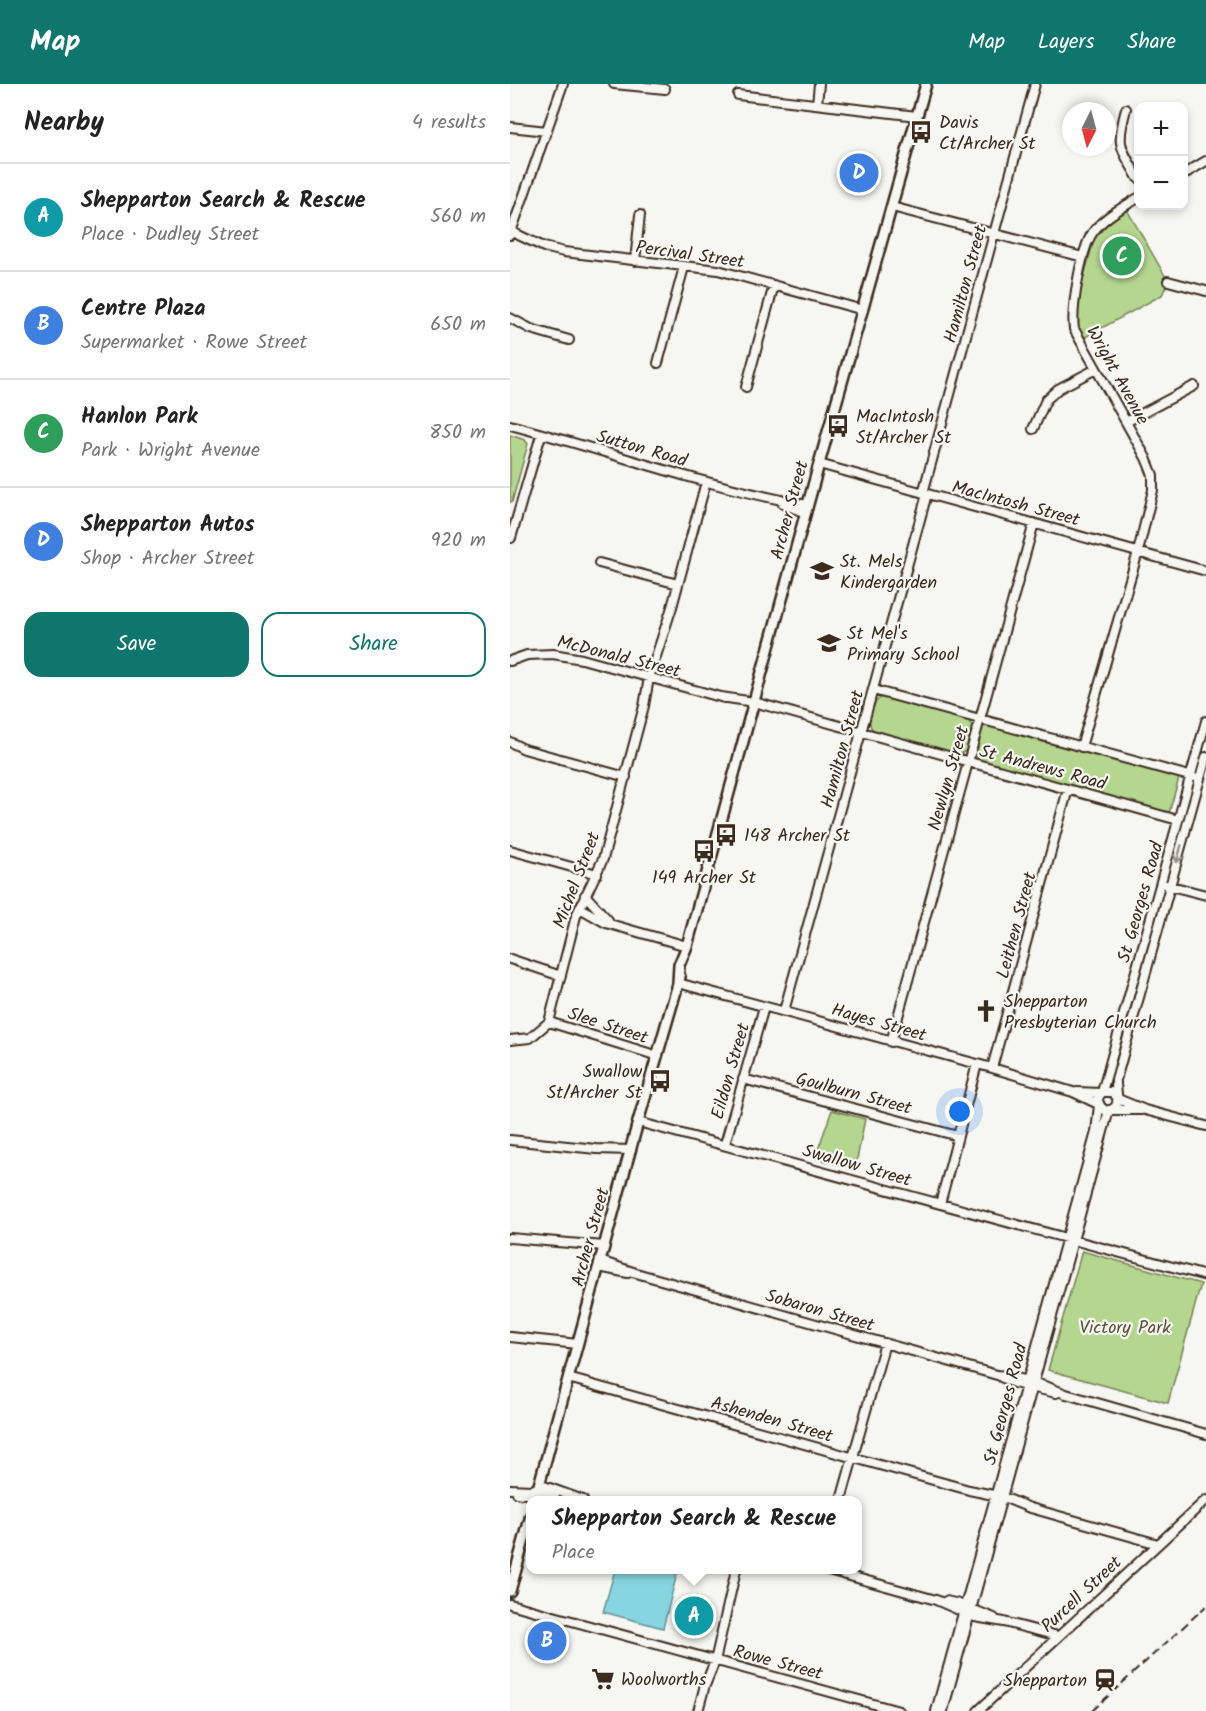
<!DOCTYPE html>
<meta charset="utf-8">
<style>
:root{--surface:#fff;--page:#f2f2f2;--text:#222;--muted:#767676;--line:#e0e0e0;--accent:#0f766e}
body{margin:0;font-family:Kalam,sans-serif;background:var(--page);color:var(--text)}
.controls{position:absolute;right:18px;top:18px;display:grid;overflow:hidden;border-radius:12px;box-shadow:0 3px 9px #0003}
.controls button{width:54px;height:54px;display:grid;place-items:center;padding:0;border:0;border-bottom:2px solid var(--line);background:var(--surface);color:var(--text);font:30px sans-serif}
.compass{position:absolute;left:552px;top:18px;width:54px;height:54px;border-radius:50%;background:var(--surface);box-shadow:0 3px 9px #0003;rotate:186deg}
.you{position:absolute;left:450px;top:1028px;width:21px;height:21px;margin:-15px;border:4px solid #fff;border-radius:50%;background:#1a73e8;box-shadow:0 0 0 9px #1a73e833}
.badge{display:grid;place-items:center;width:39px;height:39px;border-radius:50%;background:var(--accent);color:#fff;font-size:20px;font-weight:700}
.pin{position:absolute;translate:-50% -50%;border:3px solid #fff;box-shadow:0 2px 6px #0006}
.popup{position:absolute;left:16px;top:1412px;width:336px;height:78px;box-sizing:border-box;display:grid;place-content:center;border-radius:12px;background:var(--surface);filter:drop-shadow(0 2px 4px #0005);font-size:20px;white-space:nowrap;color:var(--muted)}
.popup b{font-size:22px;color:var(--text)}
.popup::after{content:'';position:absolute;left:50%;top:100%;margin-left:-12px;border:12px solid transparent;border-top-color:var(--surface)}
.list{margin:0;padding:0;list-style:none}
h2{display:flex;justify-content:space-between;align-items:center;height:78px;margin:0;padding:0 24px;font-size:26px}
h2 small{font-size:20px;font-weight:400;color:var(--muted)}
.list li{display:grid;grid-template-columns:39px 1fr auto;gap:18px;align-items:center;box-sizing:border-box;height:108px;padding:0 24px;border-top:2px solid var(--line)}
.list b{display:block;font-size:22px;white-space:nowrap}
.list p{margin:0;font-size:20px;white-space:nowrap;color:var(--muted)}
.list em{font-size:20px;font-style:normal;color:var(--muted)}
.actions{display:flex;gap:12px;padding:18px 24px}
.actions a{flex:1;padding:14px 0;border:2px solid var(--accent);border-radius:18px;text-align:center;font-size:21px;color:var(--accent)}
.actions .main{background:var(--accent);color:#fff}
.map{position:relative;flex:none;width:696px;height:1627px;overflow:hidden}
header{display:flex;align-items:center;gap:36px;box-sizing:border-box;height:84px;padding:0 30px;background:var(--accent);color:#fff}
header strong{font-size:28px}
nav{display:flex;gap:33px;margin-inline-start:auto;font-size:21px}
main{display:flex}
aside{flex:1;background:var(--surface)}
.map>svg:first-child{display:block}
.green{fill:#b5d68f;stroke:#788056;stroke-width:1.5}
.water{fill:#86d5e1;stroke:#689193;stroke-width:1.5}
.lines{fill:none;stroke-linecap:round;stroke-linejoin:round}
.minor-casing{stroke:#3b2a1e;stroke-width:12}
.major-casing{stroke:#3b2a1e;stroke-width:14}
.minor{stroke:#f6f6f2;stroke-width:8}
.major{stroke:#f6f6f2;stroke-width:9}
.rail{stroke:#3b2a1e;stroke-width:2;stroke-dasharray:9 4.5;stroke-linecap:butt}
.oneway{stroke:#989088}
.labels{text-anchor:middle;stroke-width:4.5;stroke-linejoin:round;paint-order:stroke}
.poi-label{font-size:18px;fill:#3b2a1e;stroke:#f6f6f2;text-anchor:start}
.street-label{font-size:18px;fill:#3b2a1e;stroke:#f6f6f2}
.park-label{font-size:18px;fill:#5a553a;stroke:#f6f6f2}
</style>
<header>
<strong>Map</strong>
<nav><a>Map</a><a>Layers</a><a>Share</a></nav>
</header>
<main>
<aside>
<h2>Nearby<small>4 results</small></h2>
<ul class="list">
<li><span class="badge" style="background:#0f9aa8">A</span><div><b>Shepparton Search &amp; Rescue</b><p>Place · Dudley Street</p></div><em>560 m</em></li>
<li><span class="badge" style="background:#3f7fe0">B</span><div><b>Centre Plaza</b><p>Supermarket · Rowe Street</p></div><em>650 m</em></li>
<li><span class="badge" style="background:#2e9e5b">C</span><div><b>Hanlon Park</b><p>Park · Wright Avenue</p></div><em>850 m</em></li>
<li><span class="badge" style="background:#3f7fe0">D</span><div><b>Shepparton Autos</b><p>Shop · Archer Street</p></div><em>920 m</em></li>
</ul>
<div class="actions"><a class="main">Save</a><a>Share</a></div>
</aside>
<div class="map">
<svg width="696" height="1627" viewBox="0 0 696 1627">
<rect width="100%" height="100%" fill="#f6f6f2"/>
<filter id="ink" filterUnits="userSpaceOnUse"><feTurbulence type="fractalNoise" baseFrequency=".0167" numOctaves="2"/><feDisplacementMap in="SourceGraphic" scale="12" xChannelSelector="R" yChannelSelector="G"/><feConvolveMatrix kernelMatrix="1 2 1 2 8 2 1 2 1" color-interpolation-filters="sRGB"/></filter>
<g filter="url(#ink)">
<path class="green" d="M616 124 658 197 652 211 572 255 564 230 586 148Z
M0 351 15 356 18 360 2 418H0Z
M374 612 459 637 462 643 456 667 447 671 364 648C355 638 362 616 374 612Z
M475 640 666 692 669 694 659 729 470 677 465 673 464 669 471 644Z
M322 1026 355 1035 345 1085 305 1074Z
M572 1167 691 1200 658 1319 538 1286Z"/>
<path class="water" d="M105 1486H168L153 1544 93 1528Z"/>
<g class="lines">
<g class="minor-casing">
<path id="minor" d="M104 0 155 5
M228 11 407 32
M307 20 309 0
M616 25C606 62 610 62 628 94
M0 43 37 47
M674 90 696 77
M382 123 573 173
M2 148 34 163 54 168 208 186 353 226
M0 151 53 0
M125 177 130 131
M658 197 696 207
M0 234 21 245 59 256
M148 279 174 183
M236 303 264 201
M616 338 684 302
M0 341C99 367 196 403 298 421
M523 345 536 316 548 305 586 285
M309 380 696 487
M413 409 525 0
M273 420 296 429
M1 454 31 351
M89 479 168 500
M0 577 17 571 43 570 72 575 214 614
M363 606 683 693
M211 613 244 618 668 736
M0 658 14 665 116 693
M571 663 628 468 643 406V391L636 374 564 245C561 225 571 165 583 148 595 132 612 124 628 114
M0 766 87 790
M657 801 696 811
M75 811 98 836
M70 824 96 839 177 862
M0 875 51 892
M168 899 482 984 563 1008 588 1020
M274 927 417 410
M39 938 148 972
M0 956 20 954 39 938 66 832 93 775 134 622 139 594 162 523 196 398
M381 958 524 439
M482 984 558 705
M233 995 448 1052
M567 1008 591 1009
M592 1008 696 637
M606 1012 602 1008H592L588 1014C588 1022 595 1031 604 1024 611 1019 605 1004 606 996L696 673
M608 1015 635 1026 696 1042
M601 1026H631
M128 1038 696 1192
M0 1056 86 1065 121 1066
M215 1060 254 923
M430 1120 467 980
M0 1154 94 1162
M90 1177 126 1189 487 1291C511 1293 534 1301 556 1310L696 1350
M89 1183 118 1189
M0 1253 68 1260
M491 1293 504 1299 546 1309
M58 1294 459 1406 493 1413 520 1424
M0 1405 21 1406 34 1402 73 1416
M7 1409C20 1412 32 1408 45 1411
M331 1416 375 1259
M517 1423 648 1460
M318 1486 426 1516 465 1533 494 1538 548 1552
M436 1517 449 1520 484 1534
M0 1520 389 1627
M194 1604 205 1577 226 1486
M188 1627 195 1601
M426 1627 586 1048 589 1021
M433 1627 599 1026
M468 1627 696 1416"/>
</g>
<g class="major-casing">
<path id="major" d="M168 899 169 881 177 862 309 380 416 0
M25 1416 128 1038 170 893
M0 1507 21 1431"/>
</g>
<use href="#minor" class="minor"/>
<use href="#major" class="major"/>
<path class="rail" d="M582 1627 696 1522"/>
</g>
<defs><path id="oneway-shaft" d="M-6 0H5M1.5-3L5.5 0L1.5 3" fill="none" stroke-width="1.6" stroke-linecap="round" stroke-linejoin="round" transform="scale(1.5)"/></defs>
<use class="oneway" href="#oneway-shaft" transform="translate(669 770) rotate(105)"/>
</g>
<defs>
<g id="bus-bare" transform="scale(1.8)"><path d="M-5-6H5V4H4V6H2V4H-2V6H-4V4H-5ZM-3.5-4V0h7V-4ZM-3.5 1.2v1.5H-2V1.2ZM2 1.2v1.5H3.5V1.2Z" fill="#3b2a1e" stroke="#f6f6f2" stroke-width="2.5" paint-order="stroke"/></g>
<g id="school-bare" transform="scale(1.8)"><path d="M0-5L7-2L0 1L-7-2ZM-4 1L0 2.5L4 1V4Q0 6-4 4Z" fill="#3b2a1e" stroke="#f6f6f2" stroke-width="2.5" paint-order="stroke"/></g>
<g id="church-bare" transform="scale(1.8)"><path d="M-1.2-6h2.4v3.5h3.3v2.4h-3.3V6h-2.4V-.1h-3.3v-2.4h3.3Z" fill="#3b2a1e" stroke="#f6f6f2" stroke-width="2.5" paint-order="stroke"/></g>
<g id="supermarket-bare" transform="scale(1.8)"><path d="M-6-5.5h2.5l.6 2H6L4.5 2H-2.5L-4.4-4H-6ZM-1.5 3.2a1.3 1.3 0 1 0 .1 0ZM3 3.2a1.3 1.3 0 1 0 .1 0Z" fill="#3b2a1e" stroke="#f6f6f2" stroke-width="2.5" paint-order="stroke"/></g>
<g id="station-bare" transform="scale(1.8)"><path d="M-3-6H3Q5-6 5-4V2Q5 4 3 4L4.5 6H3L1.5 4h-3L-3 6H-4.5L-3 4Q-5 4-5 2V-4Q-5-6-3-6ZM-3.5-4v3h7v-3ZM-3.5 1v1.5H-2V1ZM2 1v1.5H3.5V1Z" fill="#3b2a1e" stroke="#f6f6f2" stroke-width="2.5" paint-order="stroke"/></g>
</defs>
<g fill-rule="evenodd">
<use href="#bus-bare" x="411" y="48"/>
<use href="#bus-bare" x="328" y="342"/>
<use href="#school-bare" x="312" y="487"/>
<use href="#school-bare" x="319" y="559"/>
<use href="#bus-bare" x="216" y="751"/>
<use href="#bus-bare" x="194" y="767"/>
<use href="#church-bare" x="476" y="927"/>
<use href="#bus-bare" x="150" y="997"/>
<use href="#supermarket-bare" x="93" y="1595"/>
<use href="#station-bare" x="595" y="1596"/>
</g>
<g class="labels">
<g class="poi-label">
<text x="429" y="44">Davis<tspan x="429" dy="21">Ct/Archer St</tspan></text>
<text x="346" y="338">MacIntosh<tspan x="346" dy="21">St/Archer St</tspan></text>
<text x="330" y="483">St. Mels<tspan x="330" dy="21">Kindergarden</tspan></text>
<text x="337" y="555">St Mel's<tspan x="337" dy="21">Primary School</tspan></text>
<text x="234" y="757">148 Archer St</text>
<text x="194" y="799" text-anchor="middle">149 Archer St</text>
<text x="494" y="923">Shepparton<tspan x="494" dy="21">Presbyterian Church</tspan></text>
<text x="132" y="993" text-anchor="end">Swallow<tspan x="132" dy="21">St/Archer St</tspan></text>
<text x="111" y="1601">Woolworths</text>
<text x="577" y="1602" text-anchor="end">Shepparton</text>
</g>
<g class="street-label">
<text transform="translate(180 170) rotate(8)" y="6">Percival Street</text>
<text transform="translate(455 200) rotate(-75)" y="6">Hamilton Street</text>
<text transform="translate(608 291) rotate(61)" y="6">Wright Avenue</text>
<text transform="translate(132 364) rotate(16)" y="6">Sutton Road</text>
<text transform="translate(506 419) rotate(15)" y="6">MacIntosh Street</text>
<text transform="translate(279 426) rotate(-75)" y="6">Archer Street</text>
<text transform="translate(109 572) rotate(14)" y="6">McDonald Street</text>
<text transform="translate(332 665) rotate(-75)" y="6">Hamilton Street</text>
<text transform="translate(533 683) rotate(15)" y="6">St Andrews Road</text>
<text transform="translate(438 694) rotate(-74)" y="6">Newlyn Street</text>
<text transform="translate(66 796) rotate(-69)" y="6">Michel Street</text>
<text transform="translate(630 818) rotate(-74)" y="6">St Georges Road</text>
<text transform="translate(506 841) rotate(-75)" y="6">Leithen Street</text>
<text transform="translate(369 938) rotate(16)" y="6">Hayes Street</text>
<text transform="translate(98 941) rotate(18)" y="6">Slee Street</text>
<text transform="translate(220 987) rotate(-74)" y="6">Eildon Street</text>
<text transform="translate(344 1009) rotate(15)" y="6">Goulburn Street</text>
<text transform="translate(347 1081) rotate(16)" y="6">Swallow Street</text>
<text transform="translate(80 1153) rotate(-75)" y="6">Archer Street</text>
<text transform="translate(310 1226) rotate(16)" y="6">Sobaron Street</text>
<text transform="translate(495 1320) rotate(-75)" y="6">St Georges Road</text>
<text transform="translate(262 1335) rotate(16)" y="6">Ashenden Street</text>
<text transform="translate(571 1510) rotate(-43)" y="6">Purcell Street</text>
<text transform="translate(268 1578) rotate(15)" y="6">Rowe Street</text>
</g>
<g class="park-label">
<text x="615" y="1249">Victory Park</text>
</g>
</g>
</svg>
<div class="controls">
<button>+</button>
<button>−</button>
</div>
<svg class="compass" viewBox="-18 -18 36 36"><path d="M0-13l5 13h-10z" fill="#e53935"/><path d="M0 13l5-13h-10z" fill="#767676"/></svg>
<div class="you"></div>
<div class="pin badge" style="left:184px;top:1532px;background:#0f9aa8">A</div>
<div class="popup"><b>Shepparton Search &amp; Rescue</b>Place</div>
<div class="pin badge" style="left:37px;top:1557px;background:#3f7fe0">B</div>
<div class="pin badge" style="left:612px;top:172px;background:#2e9e5b">C</div>
<div class="pin badge" style="left:349px;top:89px;background:#3f7fe0">D</div>
</div>
</main>
